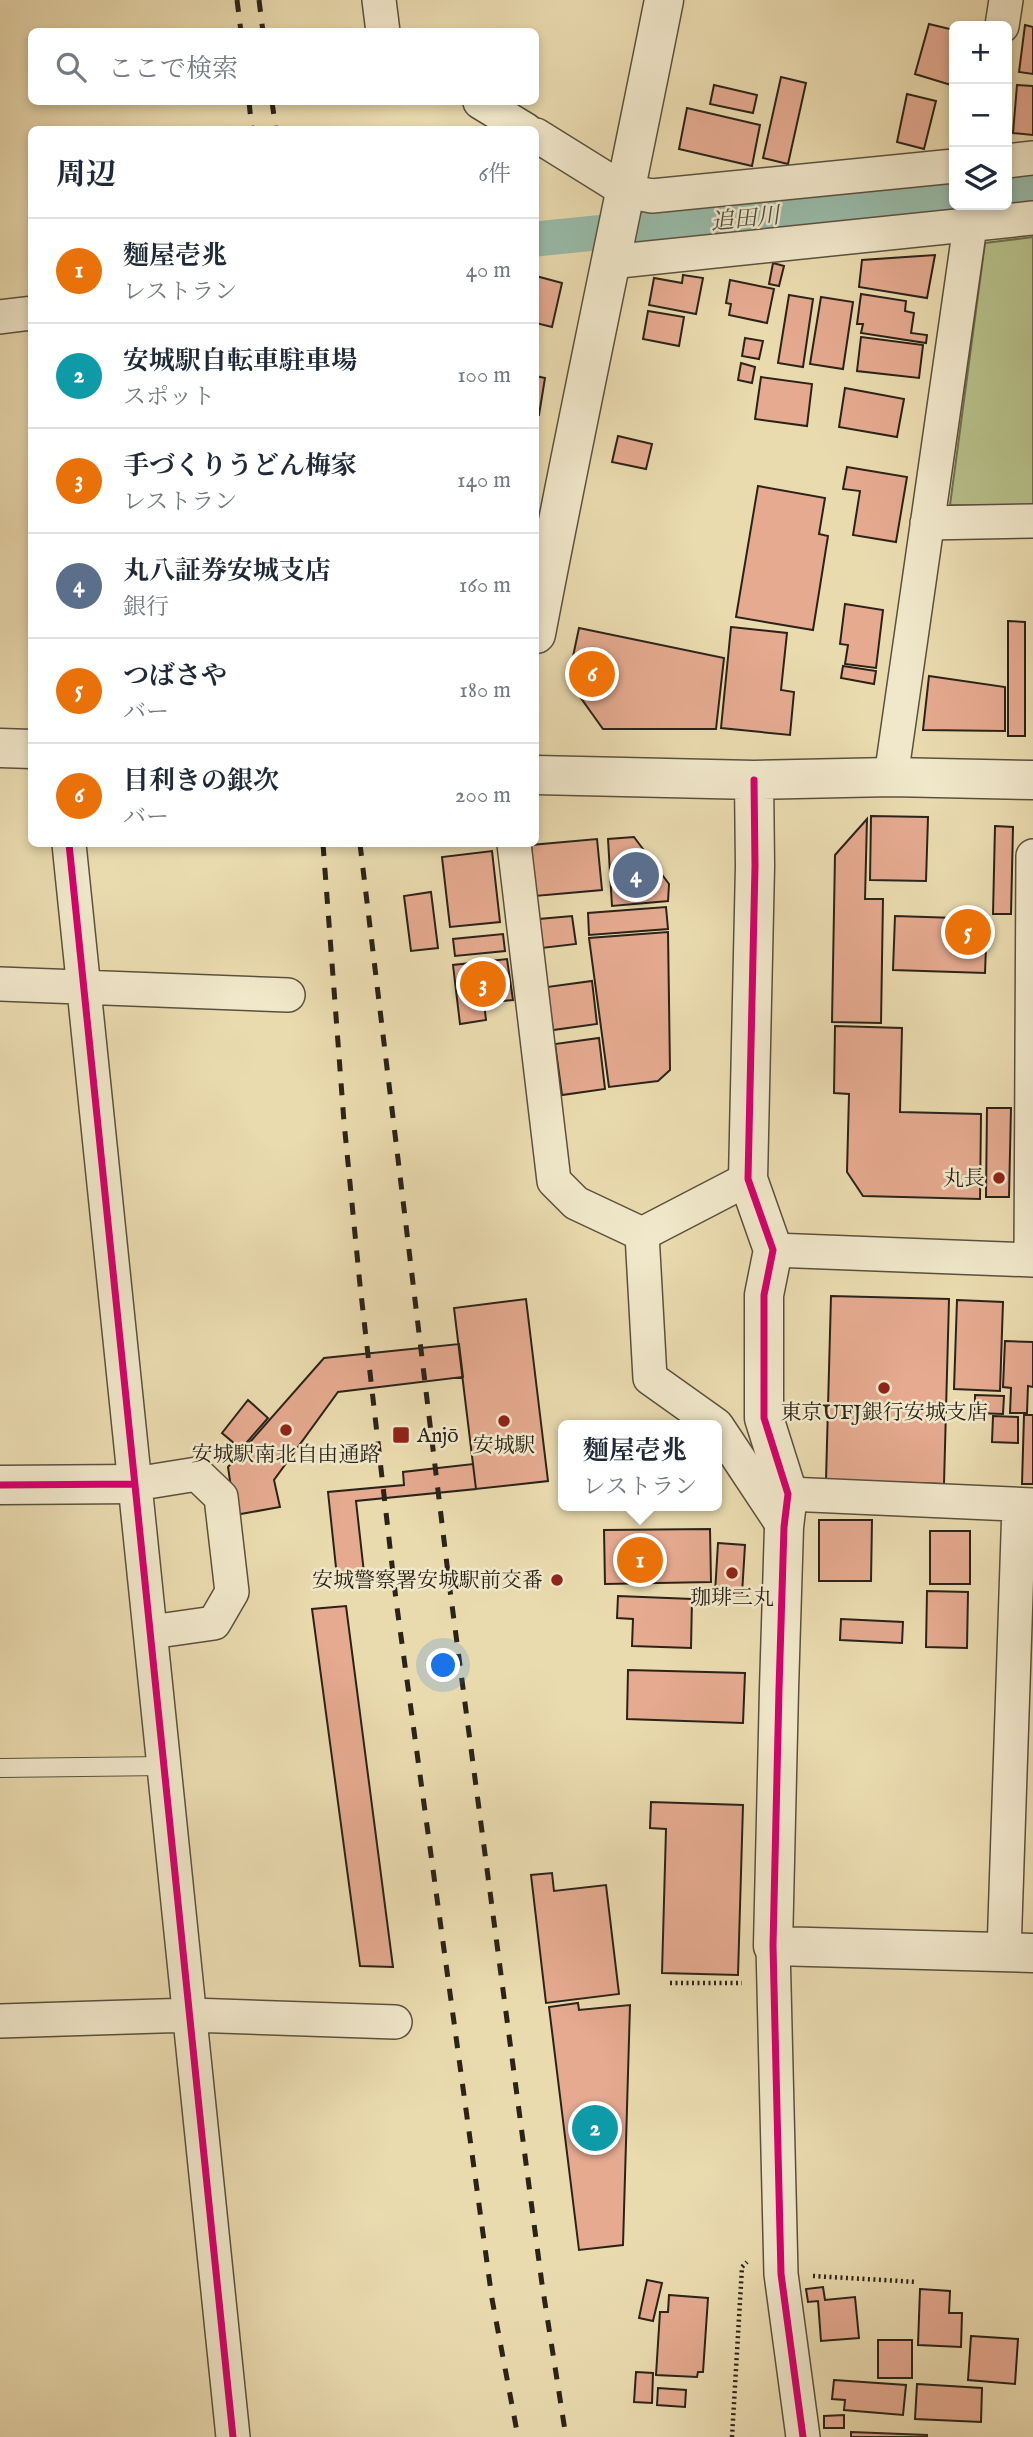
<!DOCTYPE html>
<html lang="ja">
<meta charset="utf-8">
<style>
:root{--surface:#fff;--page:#f6f6f7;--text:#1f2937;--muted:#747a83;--line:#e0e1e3;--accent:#db2777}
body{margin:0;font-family:"IM FELL English","Noto Serif JP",serif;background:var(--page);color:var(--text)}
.controls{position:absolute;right:21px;top:21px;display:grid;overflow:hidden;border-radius:10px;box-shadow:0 4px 10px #0003}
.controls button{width:63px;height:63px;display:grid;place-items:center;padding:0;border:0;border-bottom:2px solid var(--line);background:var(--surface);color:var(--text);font:35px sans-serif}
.you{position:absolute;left:444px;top:1666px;width:24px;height:24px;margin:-18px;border:5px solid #fff;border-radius:50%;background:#1a73e8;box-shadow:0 0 0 10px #1a73e833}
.badge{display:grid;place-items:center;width:46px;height:46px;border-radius:50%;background:var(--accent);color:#fff;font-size:23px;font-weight:700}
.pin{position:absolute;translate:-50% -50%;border:4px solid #fff;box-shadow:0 2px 7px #0006}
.popup{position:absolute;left:558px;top:1420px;width:164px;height:91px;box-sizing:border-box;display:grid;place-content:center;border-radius:10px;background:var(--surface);filter:drop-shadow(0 2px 5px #0005);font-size:23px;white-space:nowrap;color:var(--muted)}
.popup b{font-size:26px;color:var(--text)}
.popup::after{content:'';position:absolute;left:50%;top:100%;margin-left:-14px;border:14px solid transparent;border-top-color:var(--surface)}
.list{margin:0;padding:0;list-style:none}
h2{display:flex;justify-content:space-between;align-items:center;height:91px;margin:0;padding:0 28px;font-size:30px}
h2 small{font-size:23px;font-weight:400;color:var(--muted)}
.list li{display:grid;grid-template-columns:46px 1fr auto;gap:21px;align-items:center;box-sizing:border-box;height:105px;padding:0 28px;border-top:2px solid var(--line)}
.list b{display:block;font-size:26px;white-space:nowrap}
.list p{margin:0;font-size:23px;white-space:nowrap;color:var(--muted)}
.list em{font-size:23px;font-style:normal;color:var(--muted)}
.icon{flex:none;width:38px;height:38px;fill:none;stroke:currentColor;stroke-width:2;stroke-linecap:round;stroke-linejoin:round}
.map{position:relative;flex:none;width:1033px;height:2437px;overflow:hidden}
.search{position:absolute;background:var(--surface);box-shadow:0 4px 10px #0003;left:28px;top:28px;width:511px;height:77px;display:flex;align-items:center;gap:18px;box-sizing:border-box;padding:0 24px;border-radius:10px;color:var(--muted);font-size:26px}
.panel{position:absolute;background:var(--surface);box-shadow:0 4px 10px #0003;left:28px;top:126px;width:511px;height:721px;border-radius:10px}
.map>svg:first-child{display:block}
.green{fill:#b7c08a;stroke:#717252;stroke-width:2}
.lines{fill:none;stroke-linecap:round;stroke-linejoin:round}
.canal{stroke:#98bbaa;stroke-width:35}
.building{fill:#e5aa90;stroke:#2b2319;stroke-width:2}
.service-casing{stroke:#5b513e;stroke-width:20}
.minor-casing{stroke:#5b513e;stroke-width:36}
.tertiary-casing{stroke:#5b513e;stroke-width:41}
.path{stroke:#2b2319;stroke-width:4.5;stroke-dasharray:2 3.5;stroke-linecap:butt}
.service{stroke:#f1e8cb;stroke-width:18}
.minor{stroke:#f1e8cb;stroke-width:33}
.tertiary{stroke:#f1e8cb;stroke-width:38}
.rail{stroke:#2b2319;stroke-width:5;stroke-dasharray:12 12;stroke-linecap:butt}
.cycleway-casing{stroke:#f1e8cb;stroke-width:11}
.cycleway{stroke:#d6006c;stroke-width:7}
.poi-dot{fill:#8f2418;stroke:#f1e8cb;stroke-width:2.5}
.labels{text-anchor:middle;stroke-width:5;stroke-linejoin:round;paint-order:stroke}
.poi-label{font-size:21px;fill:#2b2319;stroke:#f1e8cb}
.water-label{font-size:23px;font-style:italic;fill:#4c5144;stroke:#f1e8cb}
</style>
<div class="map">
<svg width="1033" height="2437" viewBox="0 0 1033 2437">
<rect width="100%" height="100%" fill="#eadbaf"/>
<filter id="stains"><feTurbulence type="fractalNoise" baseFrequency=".00286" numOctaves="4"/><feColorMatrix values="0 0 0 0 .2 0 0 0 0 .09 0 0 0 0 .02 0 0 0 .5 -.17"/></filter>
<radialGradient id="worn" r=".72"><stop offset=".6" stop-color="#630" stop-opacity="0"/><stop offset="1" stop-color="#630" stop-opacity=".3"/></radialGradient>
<path class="green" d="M1033 237V506L950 505 985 243Z"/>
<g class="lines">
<path class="canal" d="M1007 191 1033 189
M536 239 954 197"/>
</g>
<path class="building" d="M929 24 954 30V74L951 85 915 74Z
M1025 25 1033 27V74L1019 72Z
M781 77 806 83 788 164 763 158Z
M714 85 757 95 753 113 710 104Z
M1017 85 1033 86V135L1013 133Z
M907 94 936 101 924 149 897 142Z
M687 108 760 125 752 166 679 149Z
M935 255 927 298 859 287 862 260Z
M773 263 784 266 779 286 769 284Z
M683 275 703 278 696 314 649 305 654 278 682 283Z
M536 276 562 283 552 327 536 323Z
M730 280 774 289 767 323 729 315 731 304 726 303Z
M861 294 906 301 905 311 914 313 911 333 927 335 926 343 861 333 863 324H857Z
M789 295 813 299 803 367 778 363Z
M821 297 853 302 843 369 810 364Z
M648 311 684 317 679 346 643 339Z
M861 337 923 345 919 378 857 371Z
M745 338 763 341 759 359 742 356Z
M741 363 755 367 752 383 738 380Z
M536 376 545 378 539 415H536Z
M761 377 812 384 807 426 755 419Z
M845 388 904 399 897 437 839 427Z
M618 436 652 444 646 469 612 462Z
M847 467 907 477 896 542 853 535 860 491 843 489Z
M758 486 825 498 819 534 828 536 813 630 736 617Z
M845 604 883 610 876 668 845 664 848 645 840 644Z
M1008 621 1025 622V736H1008Z
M731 627 787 633 781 690 794 692 790 735 721 728Z
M579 628 724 658 716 729H603L568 680Z
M843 666 876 671 874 684 841 678Z
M929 676 1005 687V731L923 730Z
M871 816 928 817 926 881 870 880Z
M867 819 865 899H883L881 1023 832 1022 835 855Z
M995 826 1013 827 1011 914H993Z
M634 837 669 884 668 901 612 906 608 839Z
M597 839 602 890 535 896 531 845Z
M492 851 500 922 450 927 442 857Z
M431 892 438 948 411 951 404 896Z
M666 907 668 929 589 935 588 913Z
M572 916 576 944 542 948 539 919Z
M895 916 987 919 985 973 893 970Z
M668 932 670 1070 658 1081 609 1087 589 938Z
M503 934 505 951 455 956 453 939Z
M507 959 513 1000 484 1003 486 1020 460 1024 453 965Z
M592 981 597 1024 553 1030 547 987Z
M835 1026 902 1028 900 1112 981 1114 980 1199 863 1196 847 1172 849 1094 834 1093Z
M599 1038 605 1089 562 1095 555 1044Z
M987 1108H1011L1009 1197H986Z
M831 1296 949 1299 944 1484 826 1480Z
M526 1299 548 1481 476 1489 454 1308Z
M957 1300 1003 1302 1000 1391 954 1389Z
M1005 1341 1033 1342V1387L1028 1386 1027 1413H1010L1011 1388 1003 1387Z
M459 1344 463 1377 338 1392 274 1480 280 1507 235 1515 228 1467 324 1358Z
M975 1395 1004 1396 1003 1414 975 1413Z
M248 1400 268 1418 241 1449 222 1433Z
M1024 1415H1033V1484H1022Z
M993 1416 1018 1417V1443L992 1442Z
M473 1464 476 1489 356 1501 364 1573 337 1577 328 1492 404 1485 403 1472Z
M819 1520H872L871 1581H819Z
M710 1529 711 1582 605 1584 604 1530Z
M930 1531H970V1584H930Z
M718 1543 745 1545 742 1594 715 1593Z
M927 1591 968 1592 967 1648 926 1647Z
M618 1596 692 1599 691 1648 632 1646 633 1619 617 1618Z
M346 1606 393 1967 360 1966 312 1609Z
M841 1619 903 1622 902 1643 840 1640Z
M628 1670 745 1673 743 1723 627 1719Z
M651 1802 743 1805 738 1975 662 1973 666 1829 650 1828Z
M552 1873 554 1891 606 1885 619 1994 546 2003 531 1875Z
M578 2003 579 2010 630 2005 623 2245 579 2250 549 2007Z
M647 2280 662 2283 653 2321 639 2318Z
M823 2287 825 2300 855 2297 859 2338 821 2341 818 2301 808 2302 806 2289Z
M920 2289 950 2291 949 2313H962L961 2347 918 2345Z
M669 2295 708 2298 703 2372H698L697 2377 656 2375 660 2312H668Z
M971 2336 1018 2339 1015 2384 968 2380Z
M878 2340H912V2378H878Z
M636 2372 653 2373 652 2403 634 2402Z
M834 2380 906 2385 903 2415 844 2410 845 2400 832 2399Z
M917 2384 982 2388 981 2422 915 2419Z
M658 2388 686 2390 685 2407 657 2405Z
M844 2415V2428H824V2416Z
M851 2432 927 2435V2437H851Z"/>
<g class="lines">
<g class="service-casing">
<path id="service" d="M0 1768 165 1766"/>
</g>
<g class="minor-casing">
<path id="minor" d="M379 0 383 32
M1002 26 1006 0
M480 102 526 130
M536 135 626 191 652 196 954 166
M1007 161 1033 158
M610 262 1033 218
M0 317 32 313
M927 523 1033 521
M891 777 973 205
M69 844 233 2437
M514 844 554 1181 576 1203 642 1234
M0 984 288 995
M773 1250 1033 1260
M1031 1260 1033 856
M716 1425 650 1378 642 1234 748 1179
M717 1426 784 1527
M135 1484 197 1474 221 1497 232 1592 214 1623 151 1632
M788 1494 1033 1505
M773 1946 781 2274 803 2437
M1004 1952 1019 1505
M0 2021 191 2015 395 2022"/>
</g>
<g class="tertiary-casing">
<path id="tertiary" d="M536 634C576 423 622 212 664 0
M0 748 32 749
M536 775 754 780 891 777 1033 780
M754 780 755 866 748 1179 773 1250 764 1295V1418L788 1494 784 1527 779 1689 773 1946 1033 1953
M0 1485 135 1484"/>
</g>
<path class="path" d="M670 1983H742
M813 2276 917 2282
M732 2437 742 2267 747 2262"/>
<use href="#service" class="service"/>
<use href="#minor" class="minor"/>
<use href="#tertiary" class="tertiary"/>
<path class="rail" d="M237 0 241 32
M259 0 263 32
M249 102 252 130
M272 102 276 130
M323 844 344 1122 360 1285 396 1600 492 2299 518 2437
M360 844 450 1590 542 2284 566 2437"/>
<g class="cycleway-casing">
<path id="cycleway" d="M754 780 755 866 748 1179 773 1250 764 1295V1418L788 1494 784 1527 779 1689 773 1946 781 2274 803 2437
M69 844 233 2437
M0 1485 135 1484"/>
</g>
<use href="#cycleway" class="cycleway"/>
</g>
<g class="poi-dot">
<circle cx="999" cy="1178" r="7"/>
<circle cx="884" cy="1388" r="7"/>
<circle cx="504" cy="1421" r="7"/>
<circle cx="286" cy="1430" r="7"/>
<rect x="392" y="1426" width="18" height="18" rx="3.5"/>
<circle cx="732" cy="1573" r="7"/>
<circle cx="557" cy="1580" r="7"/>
</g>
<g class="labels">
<g class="poi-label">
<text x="985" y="1185" text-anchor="end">丸長</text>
<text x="884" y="1419">東京UFJ銀行安城支店</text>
<text x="417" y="1442" text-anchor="start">Anjō</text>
<text x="504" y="1452">安城駅</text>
<text x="286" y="1461">安城駅南北自由通路</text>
<text x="543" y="1587" text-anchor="end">安城警察署安城駅前交番</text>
<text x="732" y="1604">珈琲三丸</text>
</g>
<g class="water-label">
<text transform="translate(745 218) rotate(-6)" y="8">追田川</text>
</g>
</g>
<rect width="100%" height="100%" filter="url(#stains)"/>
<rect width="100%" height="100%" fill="url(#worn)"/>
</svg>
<div class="controls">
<button>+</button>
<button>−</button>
<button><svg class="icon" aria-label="layers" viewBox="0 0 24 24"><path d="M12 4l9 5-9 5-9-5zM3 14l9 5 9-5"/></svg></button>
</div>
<div class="you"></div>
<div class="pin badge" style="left:640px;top:1560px;background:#e8710a">1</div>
<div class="popup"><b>麵屋壱兆</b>レストラン</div>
<div class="pin badge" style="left:595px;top:2128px;background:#0f9aa8">2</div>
<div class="pin badge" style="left:483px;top:984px;background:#e8710a">3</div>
<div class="pin badge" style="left:636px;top:875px;background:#5c6f8a">4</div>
<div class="pin badge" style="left:968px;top:932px;background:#e8710a">5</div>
<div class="pin badge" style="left:592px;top:674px;background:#e8710a">6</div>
<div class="search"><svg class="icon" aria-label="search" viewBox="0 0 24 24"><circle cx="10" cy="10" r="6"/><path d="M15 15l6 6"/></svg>ここで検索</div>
<section class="panel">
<h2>周辺<small>6件</small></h2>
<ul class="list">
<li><span class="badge" style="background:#e8710a">1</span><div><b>麵屋壱兆</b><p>レストラン</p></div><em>40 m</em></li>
<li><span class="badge" style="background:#0f9aa8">2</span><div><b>安城駅自転車駐車場</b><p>スポット</p></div><em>100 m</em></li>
<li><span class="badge" style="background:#e8710a">3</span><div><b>手づくりうどん梅家</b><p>レストラン</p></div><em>140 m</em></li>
<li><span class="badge" style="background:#5c6f8a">4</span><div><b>丸八証券安城支店</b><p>銀行</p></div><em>160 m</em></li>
<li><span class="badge" style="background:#e8710a">5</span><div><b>つばさや</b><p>バー</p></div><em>180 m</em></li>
<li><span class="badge" style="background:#e8710a">6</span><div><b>目利きの銀次</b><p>バー</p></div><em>200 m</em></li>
</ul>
</section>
</div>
